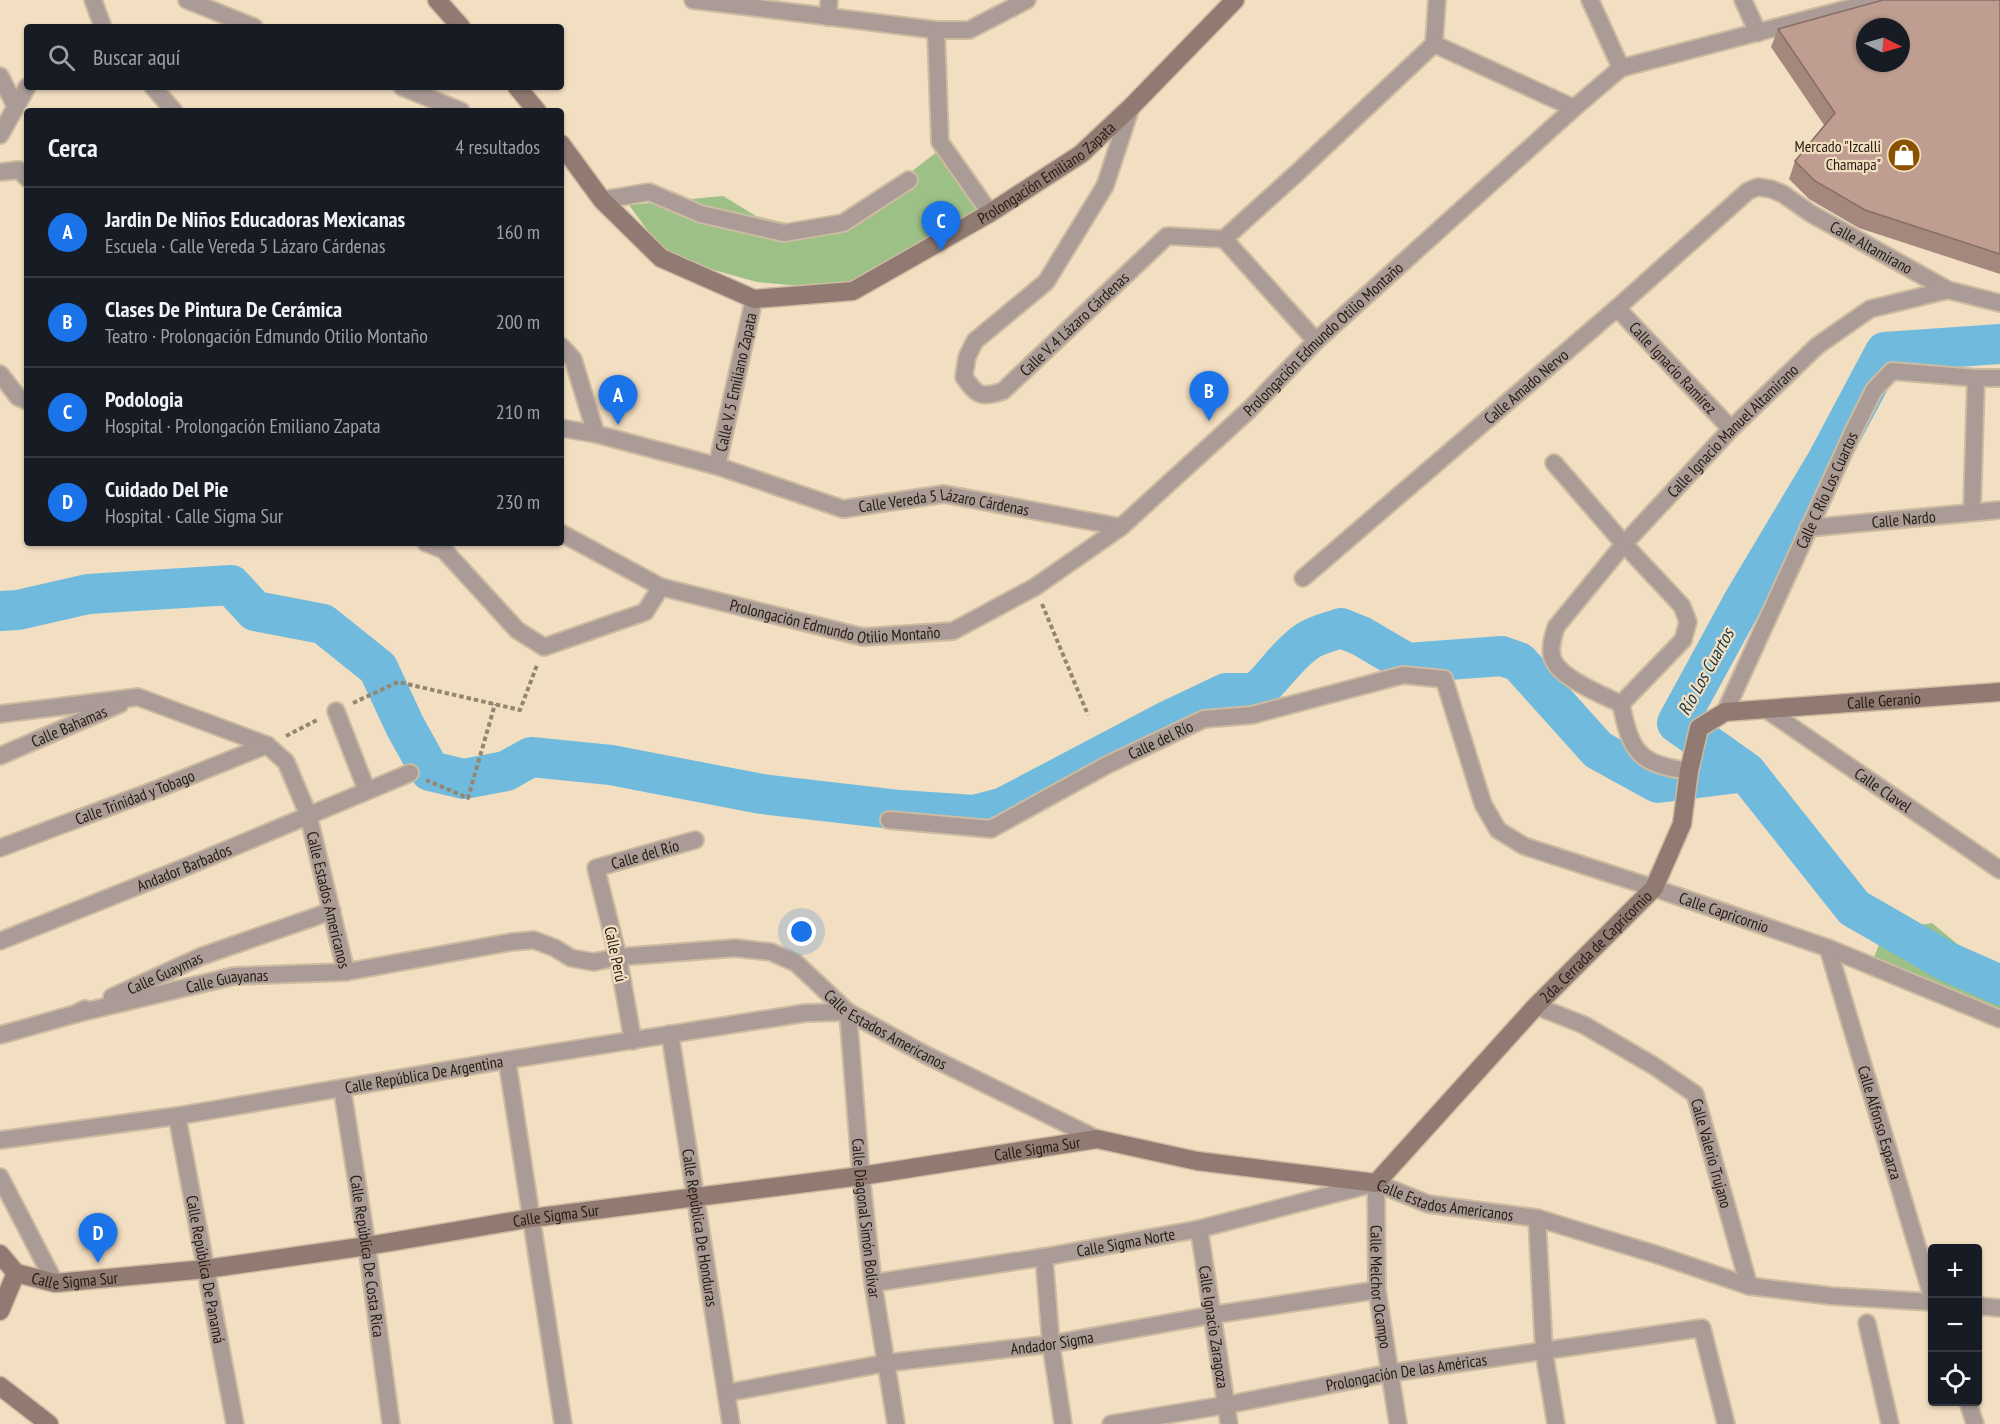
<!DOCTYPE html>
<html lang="es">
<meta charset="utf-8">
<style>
:root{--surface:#171b24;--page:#242831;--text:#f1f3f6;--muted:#9ea1a6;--line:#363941;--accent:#1a73e8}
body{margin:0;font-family:"PT Sans Narrow",sans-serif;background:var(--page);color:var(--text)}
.controls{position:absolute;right:18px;bottom:18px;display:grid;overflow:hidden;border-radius:6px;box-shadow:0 2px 4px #0004}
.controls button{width:54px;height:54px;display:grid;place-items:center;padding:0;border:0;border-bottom:2px solid var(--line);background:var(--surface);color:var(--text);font:30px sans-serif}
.compass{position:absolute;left:1856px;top:18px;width:54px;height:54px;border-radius:50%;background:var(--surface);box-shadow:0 2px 4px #0004;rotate:95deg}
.you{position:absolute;left:802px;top:932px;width:21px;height:21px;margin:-15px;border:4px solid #fff;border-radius:50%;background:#1a73e8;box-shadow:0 0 0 9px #1a73e833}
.badge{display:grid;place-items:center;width:39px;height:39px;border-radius:50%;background:var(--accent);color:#fff;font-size:20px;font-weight:700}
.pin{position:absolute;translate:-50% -50px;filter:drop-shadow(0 2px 3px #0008)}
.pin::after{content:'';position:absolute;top:32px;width:21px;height:18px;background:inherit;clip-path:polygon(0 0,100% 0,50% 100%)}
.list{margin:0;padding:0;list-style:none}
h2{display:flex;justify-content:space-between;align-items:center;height:78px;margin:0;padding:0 24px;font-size:26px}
h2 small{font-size:20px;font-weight:400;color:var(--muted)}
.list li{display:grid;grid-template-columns:39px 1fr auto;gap:18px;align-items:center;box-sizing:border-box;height:90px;padding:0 24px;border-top:2px solid var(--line)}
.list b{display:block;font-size:22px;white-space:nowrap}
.list p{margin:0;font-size:20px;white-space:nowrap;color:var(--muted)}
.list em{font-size:20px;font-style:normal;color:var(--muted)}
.icon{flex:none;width:33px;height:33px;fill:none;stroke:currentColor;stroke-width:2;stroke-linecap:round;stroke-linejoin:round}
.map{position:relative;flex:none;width:2000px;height:1424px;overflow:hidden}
.search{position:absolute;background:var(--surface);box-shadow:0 2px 4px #0004;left:24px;top:24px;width:540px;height:66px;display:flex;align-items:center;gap:15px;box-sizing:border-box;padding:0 21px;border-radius:6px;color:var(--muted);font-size:22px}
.panel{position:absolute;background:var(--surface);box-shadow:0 2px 4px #0004;left:24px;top:108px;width:540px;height:438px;border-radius:6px}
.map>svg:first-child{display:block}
.forest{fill:#9cc086}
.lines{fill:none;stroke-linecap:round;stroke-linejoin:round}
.river{stroke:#70bbdd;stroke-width:40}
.street-casing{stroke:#cdbba1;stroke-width:20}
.secondary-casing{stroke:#cdbba1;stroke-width:21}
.path{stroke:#948671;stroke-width:4;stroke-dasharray:4.5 3;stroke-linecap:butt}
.street{stroke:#ab9b96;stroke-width:16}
.secondary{stroke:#907a72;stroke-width:18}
.wall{fill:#a4877d}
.building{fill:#bf9d91;stroke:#866e66;stroke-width:1.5;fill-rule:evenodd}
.labels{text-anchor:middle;stroke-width:4.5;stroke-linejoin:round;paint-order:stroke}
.poi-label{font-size:16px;fill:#231c11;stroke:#f2dec1;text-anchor:end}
.street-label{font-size:16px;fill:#231c11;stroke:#f2dec1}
.water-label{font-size:18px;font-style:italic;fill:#143746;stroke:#f2dec1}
</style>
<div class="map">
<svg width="2000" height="1424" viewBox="0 0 2000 1424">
<rect width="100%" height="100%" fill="#f2dec1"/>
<path class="forest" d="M942 148 985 212 856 286 833 289 757 282 667 257 629 205 723 196 756 216 795 225 859 212Z
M1892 913 1914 926 1932 923 1996 976 2000 972V1017L1872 962Z"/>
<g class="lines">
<path class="river" d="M2000 344 1885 352 1827 461 1744 600 1677 723 1746 772 1854 908 1946 961 2000 985
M0 611 18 610 88 594 231 585 255 611 323 624 378 668 405 726 430 771 464 779 506 771 531 757 611 765 762 794 900 810 974 815 1004 807 1169 720 1226 693H1256C1274 677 1286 656 1306 642 1315 635 1330 632 1341 628L1361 636 1407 663 1502 656 1519 662 1598 750 1658 783 1746 772"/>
<g class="street-casing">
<g id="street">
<path d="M93 0 103 27"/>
<path d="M187 0 254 27"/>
<path d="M693 0 936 30H969L1027 0"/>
<path d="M1590 0 1621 68"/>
<path d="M1743 0 1758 33"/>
<path d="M828 17 829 0"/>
<path d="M936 30 940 142 990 213"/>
<path d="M1434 44 1574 108"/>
<path d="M1434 44 1437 0"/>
<path d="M0 76 15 105"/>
<path d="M153 87 174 111"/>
<path d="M402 87 461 111"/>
<path id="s1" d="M1131 107 1105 186 1046 282 975 341 967 357 964 377C977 396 981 398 1003 391L1167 236 1224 239 1298 172 1434 44"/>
<path d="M0 135 27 87"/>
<path d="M0 172 19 170 27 178"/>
<path d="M602 200 649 192 701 214 784 233 843 223 909 180"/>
<path d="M1224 239 1316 341"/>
<path id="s2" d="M1617 308 1731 429"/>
<path d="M561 346 573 359 596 434"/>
<path d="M0 374 18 397 27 401"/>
<path id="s3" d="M561 428 596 434 717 466 843 509 944 494 1121 527"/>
<path d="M1554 463 1624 544 1682 606 1688 622 1683 640 1621 704"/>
<path id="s4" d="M717 466 754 299"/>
<path d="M1972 511 1976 378"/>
<path id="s5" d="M1808 528 2000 510"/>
<path id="s6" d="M561 533 661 587 863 637 953 631 1035 587 1121 527 1250 409 1316 341 1574 108 1621 68 1881 0"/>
<path d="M426 543 444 550 517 630 544 647 645 612 661 587"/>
<path id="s7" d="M1303 578 1617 308 1748 191 1758 187 1771 189 1783 194 1810 213 1948 290 2000 303"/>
<path id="s8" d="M1621 704C1603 695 1556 677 1552 656 1550 646 1553 637 1556 627L1624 544 1731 429 1817 346 1870 309 1948 290"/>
<path d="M1621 704C1631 752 1638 764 1689 771"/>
<path id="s9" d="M1767 710 2000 870"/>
<path d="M336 711 367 791"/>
<path id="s10" d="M1725 712 1854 430 1874 390 1892 371 1976 378H2000"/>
<path id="s11" d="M0 714 138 697 267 745 286 762 308 814 346 972"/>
<path id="s12" d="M0 756 120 704"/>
<path id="s13" d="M889 820 991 829 1107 765 1204 719 1252 715 1403 675 1444 679 1483 804 1498 830 1524 846 1654 888 1828 948 2000 1019"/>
<path id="s14" d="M0 848 160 788 267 745"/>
<path id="s15" d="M0 941 188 866 410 773"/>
<path id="s16" d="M1828 948 1932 1296"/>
<path id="s17" d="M112 997 202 956 332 911"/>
<path id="s18" d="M1536 1006 1584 1025 1654 1066 1695 1094 1749 1286"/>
<path id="s19" d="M848 1012 861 1176 873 1283 896 1424"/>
<path id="s20" d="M75 1014 234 976 346 972 511 942 534 940 555 948 571 958 594 962 618 957 735 948 771 952 796 963 848 1012 924 1054 1097 1139"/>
<path id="s21" d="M670 1034 731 1424"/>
<path d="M0 1035 75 1014 85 1009"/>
<path id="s22" d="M633 1041 618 957 596 868 695 840"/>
<path d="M507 1060 563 1424"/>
<path id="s23" d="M342 1088 367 1246 391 1424"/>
<path id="s24" d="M177 1116 235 1424"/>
<path id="s25" d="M0 1140 177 1116 507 1060 805 1013 848 1012"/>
<path d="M0 1177 55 1283"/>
<path id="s26" d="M1376 1183 1428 1204 1537 1218 1658 1255 1749 1286 1831 1296 1932 1302"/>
<path id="s27" d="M1376 1183 1377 1290 1398 1424"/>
<path d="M1537 1218 1544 1352 1556 1424"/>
<path id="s28" d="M1199 1229 1229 1424"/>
<path d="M1044 1257 1051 1344 1063 1424"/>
<path id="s29" d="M873 1283 1044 1257 1199 1229 1372 1184"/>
<path d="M1978 1306 2000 1308"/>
<path d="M1867 1323 1890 1424"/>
<path id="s30" d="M726 1393 886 1363 1051 1344 1212 1315 1377 1290"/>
<path d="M1968 1402 1975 1424"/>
<path id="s31" d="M1111 1424 1226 1405 1390 1373 1702 1328 1726 1424"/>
</g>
</g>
<g class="secondary-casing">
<g id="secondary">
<path d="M437 0 461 27"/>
<path d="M517 87 537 111"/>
<path id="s32" d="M561 144 602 200 661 258 754 299 853 291 990 213 1081 154 1131 107 1235 0"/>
<path d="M0 1254 16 1273"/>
<path id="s33" d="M16 1273 55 1283 206 1269 367 1246 532 1218 861 1176 1097 1139 1197 1161 1376 1183 1536 1006 1654 888 1682 824 1689 771 1699 728 1725 712 2000 692"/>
<path d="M0 1311 16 1273"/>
<path d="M0 1386 49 1424"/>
</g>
</g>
<path class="path" d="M1042 604 1088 715
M353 703 398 682 520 710 537 665
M286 736 319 719
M426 780 468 798 495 704"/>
<use href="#street" class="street"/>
<use href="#secondary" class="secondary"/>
</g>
<path class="wall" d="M2000 0V274L1859 228 1809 199 1789 179 1795 161 1824 125 1771 47 1778 29Z"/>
<path class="building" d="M1883 0H2000V254L1865 210 1815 181 1795 161 1835 113 1778 29ZM1865 27H1901V63H1865Z"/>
<defs>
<g id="shop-disc" transform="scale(1.725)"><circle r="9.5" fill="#895201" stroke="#f2dec1"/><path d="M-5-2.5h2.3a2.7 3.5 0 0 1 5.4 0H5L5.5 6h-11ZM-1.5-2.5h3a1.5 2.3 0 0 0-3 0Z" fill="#fff"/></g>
</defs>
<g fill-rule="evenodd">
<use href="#shop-disc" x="1904" y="155"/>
</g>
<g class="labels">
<g class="poi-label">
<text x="1881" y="152">Mercado "Izcalli<tspan x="1881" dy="18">Chamapa"</tspan></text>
</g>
<g class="street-label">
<text dy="6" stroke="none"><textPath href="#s32" startOffset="580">Prolongación Emiliano Zapata</textPath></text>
<text dy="6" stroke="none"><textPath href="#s7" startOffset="730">Calle Altamirano</textPath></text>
<text dy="6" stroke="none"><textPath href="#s1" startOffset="471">Calle V. 4 Lázaro Cárdenas</textPath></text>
<text dy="6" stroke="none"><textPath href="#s6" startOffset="886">Prolongación Edmundo Otilio Montaño</textPath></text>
<text dy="6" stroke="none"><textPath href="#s2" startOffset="82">Calle Ignacio Ramírez</textPath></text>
<text dy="6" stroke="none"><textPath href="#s4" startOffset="86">Calle V. 5 Emiliano Zapata</textPath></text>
<text dy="6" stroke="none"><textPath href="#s7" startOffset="294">Calle Amado Nervo</textPath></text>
<text dy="6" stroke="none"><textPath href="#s8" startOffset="380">Calle Ignacio Manuel Altamirano</textPath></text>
<text dy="6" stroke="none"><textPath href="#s10" startOffset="244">Calle C Río Los Cuartos</textPath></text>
<text dy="6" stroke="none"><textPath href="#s3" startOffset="396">Calle Vereda 5 Lázaro Cárdenas</textPath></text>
<text dy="6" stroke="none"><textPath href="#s5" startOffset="96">Calle Nardo</textPath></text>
<text dy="6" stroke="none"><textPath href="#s6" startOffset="292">Prolongación Edmundo Otilio Montaño</textPath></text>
<text dy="6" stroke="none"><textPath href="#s33" startOffset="2138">Calle Geranio</textPath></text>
<text dy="6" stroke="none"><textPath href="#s12" startOffset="75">Calle Bahamas</textPath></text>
<text dy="6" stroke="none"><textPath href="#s13" startOffset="294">Calle del Río</textPath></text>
<text dy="6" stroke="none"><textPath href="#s9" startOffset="141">Calle Clavel</textPath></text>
<text dy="6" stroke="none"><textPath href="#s14" startOffset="144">Calle Trinidad y Tobago</textPath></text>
<text dy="6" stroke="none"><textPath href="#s22" startOffset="228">Calle del Río</textPath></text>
<text dy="6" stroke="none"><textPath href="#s15" startOffset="198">Andador Barbados</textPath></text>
<text dy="6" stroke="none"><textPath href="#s11" startOffset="447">Calle Estados Americanos</textPath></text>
<text dy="6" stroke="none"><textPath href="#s13" startOffset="990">Calle Capricornio</textPath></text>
<text dy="6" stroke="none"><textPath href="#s33" startOffset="1698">2da. Cerrada de Capricornio</textPath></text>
<text transform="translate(616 954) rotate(78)" y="6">Calle Perú</text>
<text dy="6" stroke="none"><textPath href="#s17" startOffset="58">Calle Guaymas</textPath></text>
<text dy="6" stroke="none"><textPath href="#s20" startOffset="156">Calle Guayanas</textPath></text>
<text dy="6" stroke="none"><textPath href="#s20" startOffset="849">Calle Estados Americanos</textPath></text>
<text dy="6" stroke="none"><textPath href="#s25" startOffset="429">Calle República De Argentina</textPath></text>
<text dy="6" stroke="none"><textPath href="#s16" startOffset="182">Calle Alfonso Esparza</textPath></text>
<text dy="6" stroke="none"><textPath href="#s33" startOffset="1032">Calle Sigma Sur</textPath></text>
<text dy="6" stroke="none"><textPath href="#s18" startOffset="244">Calle Valerio Trujano</textPath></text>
<text dy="6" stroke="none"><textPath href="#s26" startOffset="72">Calle Estados Americanos</textPath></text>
<text dy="6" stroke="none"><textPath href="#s33" startOffset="546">Calle Sigma Sur</textPath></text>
<text dy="6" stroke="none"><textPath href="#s19" startOffset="207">Calle Diagonal Simón Bolívar</textPath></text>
<text dy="6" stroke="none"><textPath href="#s21" startOffset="196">Calle República De Honduras</textPath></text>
<text dy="6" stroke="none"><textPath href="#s29" startOffset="256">Calle Sigma Norte</textPath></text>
<text dy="6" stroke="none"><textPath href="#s23" startOffset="170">Calle República De Costa Rica</textPath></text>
<text dy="6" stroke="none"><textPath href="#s24" startOffset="156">Calle República De Panamá</textPath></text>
<text dy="6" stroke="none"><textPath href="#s33" startOffset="60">Calle Sigma Sur</textPath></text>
<text dy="6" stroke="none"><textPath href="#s27" startOffset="104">Calle Melchor Ocampo</textPath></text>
<text dy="6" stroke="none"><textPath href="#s28" startOffset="99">Calle Ignacio Zaragoza</textPath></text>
<text dy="6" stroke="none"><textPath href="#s30" startOffset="330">Andador Sigma</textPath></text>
<text dy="6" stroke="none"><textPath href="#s31" startOffset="300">Prolongación De las Américas</textPath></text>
</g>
<g class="water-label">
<text transform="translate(1706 672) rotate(-61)" y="6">Río Los Cuartos</text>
</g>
</g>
</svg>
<div class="controls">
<button>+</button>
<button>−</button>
<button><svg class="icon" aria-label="locate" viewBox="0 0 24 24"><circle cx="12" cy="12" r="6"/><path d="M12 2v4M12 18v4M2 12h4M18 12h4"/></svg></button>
</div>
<svg class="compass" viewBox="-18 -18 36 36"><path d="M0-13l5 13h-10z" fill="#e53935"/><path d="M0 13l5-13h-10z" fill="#9ea1a6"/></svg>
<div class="you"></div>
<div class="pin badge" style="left:618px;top:425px">A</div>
<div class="pin badge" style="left:1209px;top:421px">B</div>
<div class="pin badge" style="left:941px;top:251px">C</div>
<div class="pin badge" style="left:98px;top:1263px">D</div>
<div class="search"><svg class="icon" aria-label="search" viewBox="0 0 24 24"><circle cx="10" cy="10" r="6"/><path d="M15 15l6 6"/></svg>Buscar aquí</div>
<section class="panel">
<h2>Cerca<small>4 resultados</small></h2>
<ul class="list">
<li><span class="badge">A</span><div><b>Jardin De Niños Educadoras Mexicanas</b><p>Escuela · Calle Vereda 5 Lázaro Cárdenas</p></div><em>160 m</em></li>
<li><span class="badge">B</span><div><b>Clases De Pintura De Cerámica</b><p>Teatro · Prolongación Edmundo Otilio Montaño</p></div><em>200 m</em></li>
<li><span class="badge">C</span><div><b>Podologia</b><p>Hospital · Prolongación Emiliano Zapata</p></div><em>210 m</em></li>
<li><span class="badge">D</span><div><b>Cuidado Del Pie</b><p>Hospital · Calle Sigma Sur</p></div><em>230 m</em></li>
</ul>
</section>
</div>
